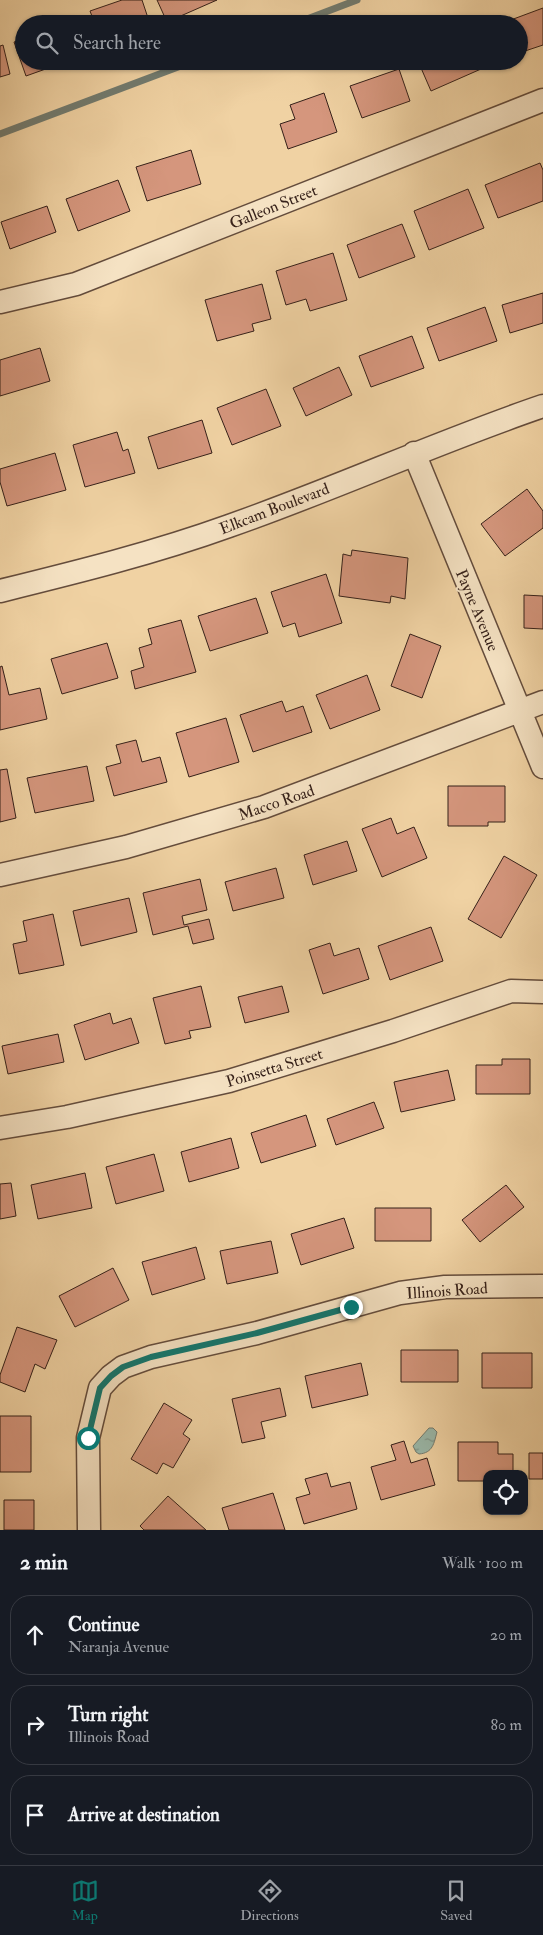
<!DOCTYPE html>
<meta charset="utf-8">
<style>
:root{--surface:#171b24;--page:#20242c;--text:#f1f3f6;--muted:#9ea1a6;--line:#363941;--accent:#0f766e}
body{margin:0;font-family:"IM FELL Double Pica",serif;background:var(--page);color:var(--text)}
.controls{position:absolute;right:15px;bottom:15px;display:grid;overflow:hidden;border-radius:10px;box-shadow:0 1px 4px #0004}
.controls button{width:45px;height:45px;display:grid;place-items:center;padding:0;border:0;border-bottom:1px solid var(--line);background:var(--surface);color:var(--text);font:25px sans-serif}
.stop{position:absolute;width:15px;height:15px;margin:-11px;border:4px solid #0f766e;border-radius:50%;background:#fff}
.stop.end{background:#0f766e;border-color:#fff;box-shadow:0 1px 5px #0008}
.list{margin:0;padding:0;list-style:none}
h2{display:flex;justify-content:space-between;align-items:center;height:65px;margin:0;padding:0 20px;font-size:21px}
h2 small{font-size:16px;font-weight:400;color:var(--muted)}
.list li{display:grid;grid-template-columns:32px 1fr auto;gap:15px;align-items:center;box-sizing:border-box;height:80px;margin:0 10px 10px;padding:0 10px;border:1px solid var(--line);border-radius:20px}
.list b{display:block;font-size:19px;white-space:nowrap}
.list p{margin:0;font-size:16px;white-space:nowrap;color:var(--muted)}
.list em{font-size:16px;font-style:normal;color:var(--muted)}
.icon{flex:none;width:28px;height:28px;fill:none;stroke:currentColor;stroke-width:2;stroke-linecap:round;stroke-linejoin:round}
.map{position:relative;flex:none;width:543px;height:1530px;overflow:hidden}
.search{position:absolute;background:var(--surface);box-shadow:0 1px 4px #0004;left:15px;right:15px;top:15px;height:55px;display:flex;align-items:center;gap:12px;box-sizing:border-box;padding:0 18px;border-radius:28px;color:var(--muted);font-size:19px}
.sheet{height:335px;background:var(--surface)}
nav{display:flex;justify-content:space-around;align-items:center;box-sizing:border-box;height:70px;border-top:1px solid var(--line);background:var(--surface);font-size:14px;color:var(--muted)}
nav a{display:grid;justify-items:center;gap:2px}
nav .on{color:var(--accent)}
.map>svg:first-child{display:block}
.water{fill:url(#water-ripples);stroke:#727b6f}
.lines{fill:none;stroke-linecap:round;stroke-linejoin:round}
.stream{stroke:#727b6f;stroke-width:7}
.building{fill:#d5967d;stroke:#352019}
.street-casing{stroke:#644c3c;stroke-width:25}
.street{stroke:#f5e2c3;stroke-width:22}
.route{stroke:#0f766e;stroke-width:6}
.labels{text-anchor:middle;stroke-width:4;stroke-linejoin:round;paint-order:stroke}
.street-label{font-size:16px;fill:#352019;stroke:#f5e2c3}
</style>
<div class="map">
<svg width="543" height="1530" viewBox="0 0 543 1530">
<defs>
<pattern id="water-ripples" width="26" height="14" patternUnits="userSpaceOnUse" patternTransform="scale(1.25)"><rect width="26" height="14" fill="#9ab7a8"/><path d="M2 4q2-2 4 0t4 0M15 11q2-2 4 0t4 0" fill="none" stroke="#7e9488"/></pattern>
</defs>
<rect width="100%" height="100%" fill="#f0d2a3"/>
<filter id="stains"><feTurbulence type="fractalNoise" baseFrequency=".004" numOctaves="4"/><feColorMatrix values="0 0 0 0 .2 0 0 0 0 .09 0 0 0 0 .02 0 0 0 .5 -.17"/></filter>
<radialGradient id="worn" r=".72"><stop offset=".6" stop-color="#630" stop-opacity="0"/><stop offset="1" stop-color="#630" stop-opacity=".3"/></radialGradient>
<path class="water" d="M429 1428H433L437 1432C434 1443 433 1453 419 1454L416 1452 413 1446Z"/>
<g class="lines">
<path class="stream" d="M294 24 357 0
M0 134 194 61"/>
</g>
<path class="building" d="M122 0H142L150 24H95L90 11Z
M157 0H217L167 22Z
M543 8V45L519 53V24H500Z
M24 39V61H68L26 76 14 42Z
M3 45 10 74 0 77V46Z
M418 61H478L481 69 431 91Z
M399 69 410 101 362 118 350 86Z
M324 93 337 132 288 149 280 124 295 119 290 105Z
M191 150 201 184 147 201 136 167Z
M540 163 543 170V201L498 218 485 185Z
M118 180 130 211 78 231 66 199Z
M468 189 484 228 429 250 414 211Z
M47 206 56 232 10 249 1 222Z
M402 224 415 257 359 278 347 245Z
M333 253 347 300 310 311 306 299 286 305 276 271Z
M262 284 271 319 252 324 254 331 217 341 205 300Z
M543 293V323L510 333 502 305Z
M485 307 497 341 439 361 427 328Z
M412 336 424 368 371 387 359 356Z
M40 348 50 381 0 396V360Z
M339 367 352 395 306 416 293 388Z
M266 389 281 426 232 445 217 408Z
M202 420 212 453 158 469 148 437Z
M117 432 123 451 128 449 135 473 85 487 73 445Z
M55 453 66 490 7 506 0 482V469Z
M527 489 543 511V528L505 556 481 524Z
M352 550 408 558 405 599 391 596 390 603 339 596 343 554 351 556Z
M326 574 342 623 299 637 295 623 283 627 271 592Z
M524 595 543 596V629L524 628Z
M256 598 268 633 210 651 198 616Z
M181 620 196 672 135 689 131 671 144 667 139 648 152 644 148 629Z
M410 634 441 646 422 698 391 686Z
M107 643 118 678 62 694 51 659Z
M2 666 9 695 40 688 47 719 0 730V667Z
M367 675 380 710 330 729 316 695Z
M282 701 286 712 303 706 312 732 253 752 240 715Z
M226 718 239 762 189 777 176 733Z
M136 740 142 762 160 757 167 782 114 796 106 767 121 763 116 745Z
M87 766 94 801 35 813 27 778Z
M7 769 16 818 0 822V770Z
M448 786H505V822H488V826H448Z
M391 818 397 834 414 827 427 858 382 877 362 829Z
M347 841 357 871 313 885 304 855Z
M504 856 537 875 501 938 468 919Z
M276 868 284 898 233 911 225 882Z
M200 879 207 910 182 916 184 925 209 919 214 939 193 944 188 926 153 935 143 893Z
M129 898 137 932 81 946 73 911Z
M53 914 64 965 19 974 13 944 27 941 23 921Z
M431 927 443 961 390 980 378 946Z
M330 943 334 956 359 948 369 979 323 994 309 950Z
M201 986 211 1027 189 1031 191 1038 165 1044 153 998Z
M282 986 289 1012 245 1023 238 997Z
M110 1013 113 1024 131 1018 139 1043 85 1060 74 1025Z
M58 1034 64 1062 8 1074 2 1046Z
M502 1059H530V1094H476V1065H502Z
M448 1070 455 1100 401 1112 394 1082Z
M374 1102 384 1128 336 1145 327 1119Z
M306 1115 316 1146 261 1163 251 1133Z
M231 1138 239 1168 189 1182 181 1152Z
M154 1154 164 1191 116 1204 106 1167Z
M85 1173 92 1208 38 1219 31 1185Z
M11 1183 16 1216 0 1219V1184Z
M506 1185 524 1207 480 1242 462 1220Z
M375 1208H431V1241H375Z
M344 1218 354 1248 301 1265 291 1234Z
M271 1241 278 1273 227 1284 220 1251Z
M196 1247 205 1279 152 1295 142 1262Z
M113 1268 129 1300 75 1327 59 1296Z
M17 1327 57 1340 45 1369 35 1364 25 1392 0 1382V1375Z
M401 1350H458V1382H401Z
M482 1353H532V1388H482Z
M361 1363 368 1395 312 1408 305 1376Z
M280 1388 286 1416 261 1422 265 1438 242 1443 232 1399Z
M164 1403 192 1420 183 1434 190 1439 173 1468 163 1463 157 1474 131 1459Z
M0 1416H31V1472H0Z
M404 1441 411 1463 427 1458 435 1485 381 1500 371 1467 396 1460 391 1445Z
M458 1442H498V1454H513V1474H487V1481H458Z
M529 1453H543V1479H529Z
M327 1473 331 1487 350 1482 357 1509 304 1524 296 1498 310 1494 305 1479Z
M273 1493 285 1530H229L222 1508Z
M168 1496 206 1530H144L140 1526Z
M4 1500H34V1530H4Z"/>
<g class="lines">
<g class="street-casing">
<path id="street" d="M0 302 76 284 543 100
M414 453 543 767
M0 591C77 572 154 553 229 526 335 489 437 442 543 406
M0 875 126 847 264 807 543 702
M0 1128 67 1117 229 1081 393 1031 511 991 543 992
M89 1530 88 1438 100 1388 111 1376 123 1367 151 1357 257 1333 400 1293 445 1287 543 1286"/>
</g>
<use href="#street" class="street"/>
</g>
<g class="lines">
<path class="route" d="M88 1438 100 1388 111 1376 123 1367 151 1357 257 1333 351 1307"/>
</g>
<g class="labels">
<g class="street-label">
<text transform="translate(273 206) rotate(-22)" y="6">Galleon Street</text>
<text transform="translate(274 508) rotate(-21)" y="6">Elkcam Boulevard</text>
<text transform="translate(478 610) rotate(67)" y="6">Payne Avenue</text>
<text transform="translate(276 802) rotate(-19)" y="6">Macco Road</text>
<text transform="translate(274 1067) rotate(-17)" y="6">Poinsetta Street</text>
<text transform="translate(447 1290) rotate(-4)" y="6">Illinois Road</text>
</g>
</g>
<rect width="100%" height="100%" filter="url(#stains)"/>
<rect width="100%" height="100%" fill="url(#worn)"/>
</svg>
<div class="controls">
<button><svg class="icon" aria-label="locate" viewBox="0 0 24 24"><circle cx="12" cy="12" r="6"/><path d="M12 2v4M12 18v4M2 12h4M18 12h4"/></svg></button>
</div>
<div class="stop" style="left:88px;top:1438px"></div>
<div class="stop end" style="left:351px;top:1307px"></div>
<div class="search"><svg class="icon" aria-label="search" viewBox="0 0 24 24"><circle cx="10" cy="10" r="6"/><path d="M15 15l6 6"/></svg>Search here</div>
</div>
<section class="sheet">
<h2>2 min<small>Walk · 100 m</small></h2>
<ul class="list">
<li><svg class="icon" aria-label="ahead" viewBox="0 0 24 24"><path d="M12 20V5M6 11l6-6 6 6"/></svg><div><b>Continue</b><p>Naranja Avenue</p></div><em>20 m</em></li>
<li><svg class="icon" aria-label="right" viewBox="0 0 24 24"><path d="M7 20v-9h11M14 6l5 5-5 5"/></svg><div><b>Turn right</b><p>Illinois Road</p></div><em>80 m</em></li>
<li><svg class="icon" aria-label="arrive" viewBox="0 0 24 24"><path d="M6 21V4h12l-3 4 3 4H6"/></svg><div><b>Arrive at destination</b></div></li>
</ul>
</section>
<nav>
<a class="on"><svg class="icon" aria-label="map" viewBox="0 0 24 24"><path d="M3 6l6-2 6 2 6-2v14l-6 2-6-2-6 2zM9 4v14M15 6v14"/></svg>Map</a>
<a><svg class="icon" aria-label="directions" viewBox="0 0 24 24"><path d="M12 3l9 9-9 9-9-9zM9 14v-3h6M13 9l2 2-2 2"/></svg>Directions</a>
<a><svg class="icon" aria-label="saved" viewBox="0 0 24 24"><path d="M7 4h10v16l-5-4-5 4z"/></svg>Saved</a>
</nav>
